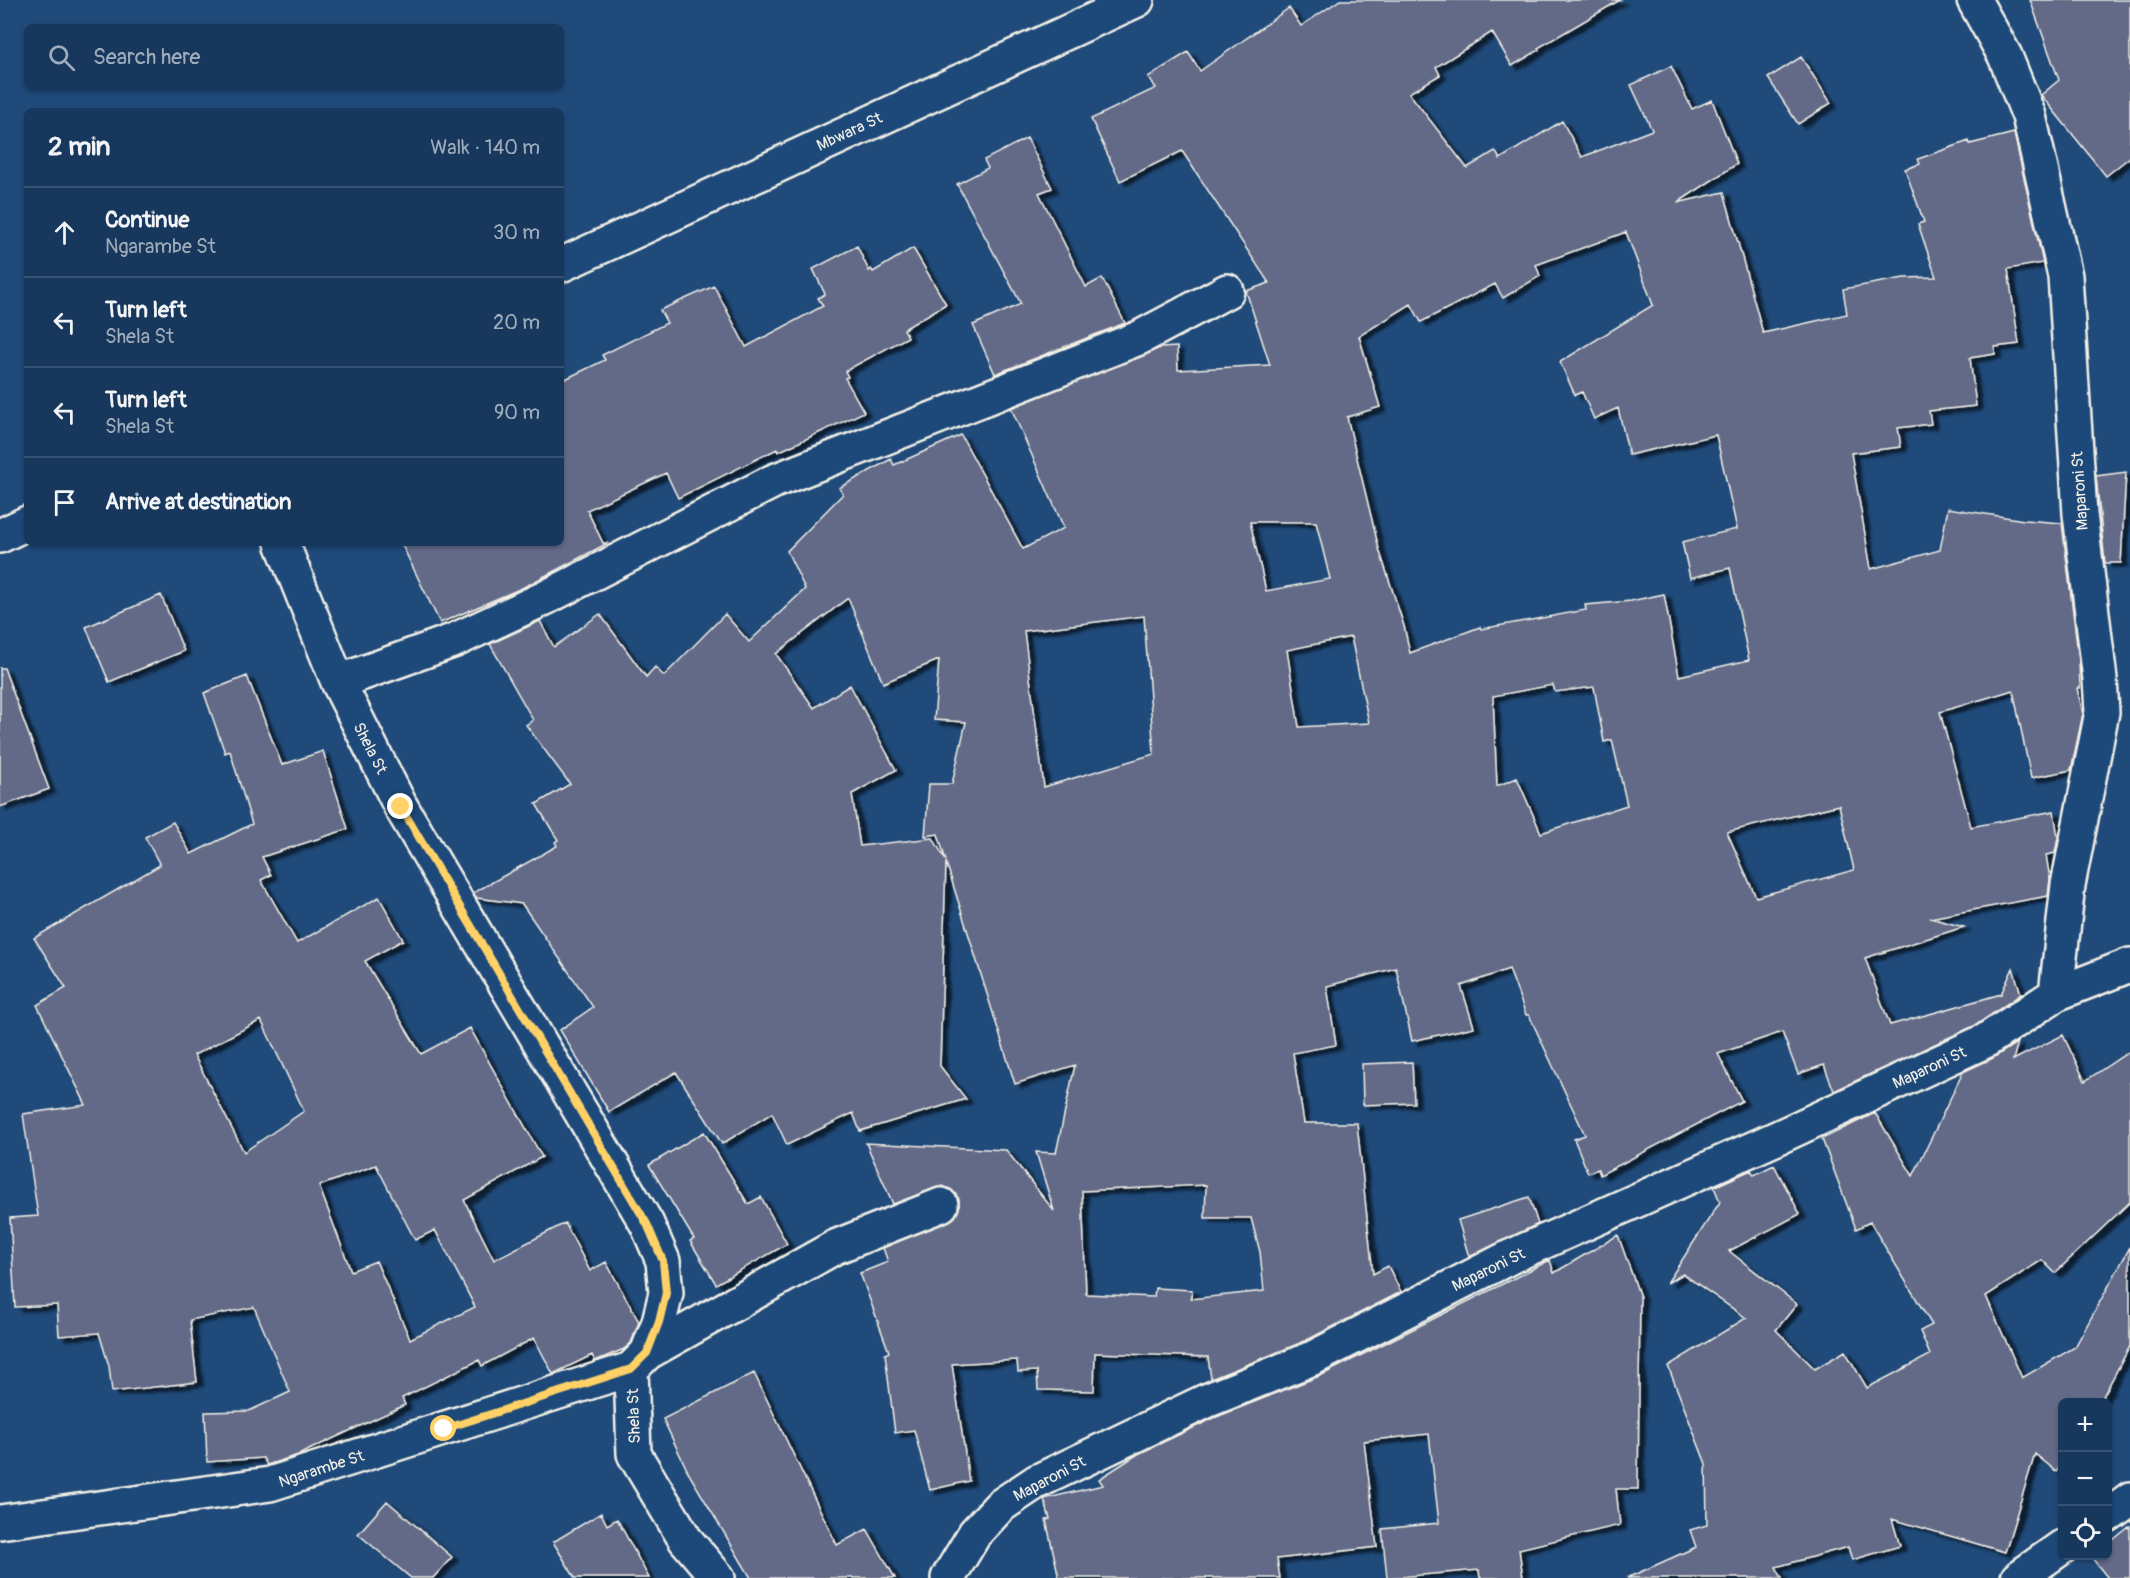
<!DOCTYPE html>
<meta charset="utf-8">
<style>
:root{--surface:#17385c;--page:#203f62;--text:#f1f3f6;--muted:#9eacbb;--line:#365272}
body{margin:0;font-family:Pangolin,sans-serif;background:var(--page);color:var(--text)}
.controls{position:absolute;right:18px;bottom:18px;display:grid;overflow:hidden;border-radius:9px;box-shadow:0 2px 4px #0004}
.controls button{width:54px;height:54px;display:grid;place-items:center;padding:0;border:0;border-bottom:2px solid var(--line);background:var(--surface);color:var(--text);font:30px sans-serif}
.stop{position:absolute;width:18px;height:18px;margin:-14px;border:4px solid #ffd166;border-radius:50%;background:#fff}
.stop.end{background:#ffd166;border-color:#fff;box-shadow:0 2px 6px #0008}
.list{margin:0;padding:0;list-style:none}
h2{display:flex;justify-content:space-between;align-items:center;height:78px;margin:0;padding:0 24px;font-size:26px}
h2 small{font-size:20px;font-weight:400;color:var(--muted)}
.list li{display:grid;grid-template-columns:39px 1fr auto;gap:18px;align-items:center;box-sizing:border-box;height:90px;padding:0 24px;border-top:2px solid var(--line)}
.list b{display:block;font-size:22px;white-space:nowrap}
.list p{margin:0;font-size:20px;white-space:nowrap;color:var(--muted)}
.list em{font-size:20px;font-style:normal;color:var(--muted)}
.icon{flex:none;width:33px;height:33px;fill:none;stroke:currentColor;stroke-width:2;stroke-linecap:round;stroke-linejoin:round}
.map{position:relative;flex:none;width:2130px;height:1578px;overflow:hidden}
.search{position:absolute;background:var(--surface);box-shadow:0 2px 4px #0004;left:24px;top:24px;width:540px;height:66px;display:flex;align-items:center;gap:15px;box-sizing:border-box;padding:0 21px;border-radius:9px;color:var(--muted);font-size:22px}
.panel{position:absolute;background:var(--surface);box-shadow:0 2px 4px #0004;left:24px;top:108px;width:540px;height:438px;border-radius:9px}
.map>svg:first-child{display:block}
.building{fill:#646b88;stroke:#f4f1e8;stroke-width:1.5;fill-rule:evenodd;filter:url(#shadow)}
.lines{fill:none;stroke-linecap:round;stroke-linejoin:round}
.street-casing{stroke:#f4f1e8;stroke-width:38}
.street{stroke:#1f4a7a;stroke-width:33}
.route{stroke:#ffd166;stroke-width:8}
.labels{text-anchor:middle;stroke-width:4.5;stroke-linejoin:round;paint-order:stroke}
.street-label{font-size:16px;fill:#f4f1e8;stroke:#1f4a7a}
</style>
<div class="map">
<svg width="2130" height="1578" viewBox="0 0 2130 1578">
<defs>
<filter id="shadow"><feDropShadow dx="6" dy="4" stdDeviation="1.5" flood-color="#0009"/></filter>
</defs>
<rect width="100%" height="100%" fill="#1f4a7a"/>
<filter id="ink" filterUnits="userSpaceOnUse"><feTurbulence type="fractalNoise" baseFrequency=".0167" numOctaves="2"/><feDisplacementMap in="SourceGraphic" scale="12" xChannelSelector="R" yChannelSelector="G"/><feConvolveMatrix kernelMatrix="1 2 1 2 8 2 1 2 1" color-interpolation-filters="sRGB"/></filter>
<g filter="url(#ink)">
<path class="building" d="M1340 0H1620L1538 48 1539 50 1512 66 1492 32 1436 67 1440 75 1409 93 1467 168 1495 151 1500 159 1562 121 1582 157 1652 130 1631 85 1671 66 1692 109 1712 100 1737 164 1677 203 1724 192 1763 333 1847 314 1843 289 1904 278 1936 277 1918 224 1924 222 1905 169 1920 164 1918 159 1969 141 1970 144 2014 133 2043 263 2008 269 2019 344 1995 347V354L1970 358 1976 406 1929 411 1931 424 1898 428 1901 447 1851 453 1871 569 1940 550 1948 508 2024 520 2062 523 2079 661 2080 688H2077L2083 714 2071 770 2031 778 2013 690 1940 712 1971 827 2054 811 2058 838 2055 853 2046 855 2050 879 2048 896 1930 918 1964 927 1865 958 1890 1025 2001 994 2013 968 2021 994 1976 1025 1834 1091 1824 1065 1798 1074 1782 1032 1718 1054 1742 1101 1600 1175 1598 1169 1588 1173 1574 1139 1585 1135 1529 1015H1526L1509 969 1461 986 1474 1027 1412 1041 1396 968 1327 986 1336 1045 1293 1053 1304 1123H1357L1373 1274 1388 1266 1401 1292 1305 1341 1211 1379 1208 1357 1095 1353 1094 1391 1038 1390 1037 1371 1018 1372 1017 1360 952 1364 969 1481 930 1490 914 1430 895 1433 885 1354 889 1352 860 1273 888 1262 883 1248 955 1217 959 1208V1199L952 1190 943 1186 893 1204 866 1143 1006 1150 1054 1211 1036 1152 1056 1153 1075 1065 1015 1084 946 862 940 1066 966 1099 860 1131 853 1113 787 1145 772 1113 722 1144 676 1072 609 1112 560 1030 593 1007 522 904 477 898 473 893 557 846 555 842 558 840 536 804 570 784 526 725 533 720 490 644 540 621 554 647 600 614 646 677 655 667 664 676 725 614 749 642 805 589 787 551 843 494 839 488 891 459 894 465 961 435 1023 549 1064 528 1011 408 1160 348 1177 347 1178 370 1270 365 1246 291 1269 283 1182 151 1120 181 1091 119 1156 88 1148 77 1188 52 1200 71 1289 8 1301 26ZM1626 232 1653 305 1560 362 1575 395 1582 392 1594 419 1618 408 1629 455 1716 435 1737 529 1682 542 1690 578 1730 568 1749 660 1679 676 1664 594 1631 601 1585 605 1586 610 1481 629 1480 627 1410 653 1404 626 1379 549 1347 417 1380 407 1359 336 1411 304 1421 322 1495 284 1503 298 1540 276 1536 265ZM1250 522H1316L1330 579 1266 591ZM848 598 883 683 939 660 934 720 966 722 952 784H929L925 836 938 834 946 861 933 838 860 846 852 794 896 770 850 685 814 708 776 654ZM1144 616 1154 754 1044 787 1024 631ZM1351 637 1369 723 1299 727 1287 650ZM1553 685 1555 692 1594 687 1604 742 1612 740 1627 805 1541 833 1517 778 1497 786 1493 696ZM1839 805 1854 870 1756 897 1727 832ZM1206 1185 1205 1218H1251L1260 1252 1264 1291 1191 1299 1192 1290 1155 1288 1154 1297 1086 1294 1082 1191Z
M2030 0H2130V157L2106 176 2041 95 2059 80Z
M1801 57 1831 103 1798 124 1768 78Z
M1027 138 1052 188 1039 193 1086 287 1102 278 1125 323 995 374 973 325 1021 304 957 184 988 168 984 160Z
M857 246 869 271 871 269 873 272 913 248 946 304 904 329 908 337 845 371 848 377 845 378 864 412 778 452 777 449 678 498 666 473 587 510 603 543H608L522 588 440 623 401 543H561V381L605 360 602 355 667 323 660 310 714 286 746 347 823 306 818 298 825 294 813 269Z
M2126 472 2121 563H2105L2096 476Z
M161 595 184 651 109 682 86 627Z
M0 668H4L49 789 0 807Z
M247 676 282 765 323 751 348 829 262 857 271 875 261 880 297 943 379 897 403 940 365 961 421 1054 470 1028 542 1157 464 1200 494 1260 565 1223 590 1271 606 1262 639 1322 631 1343 624 1349 595 1361 592 1355 553 1374 534 1338 482 1366 479 1360 402 1398 405 1405 298 1455 267 1465 263 1458 207 1462 205 1412 249 1411 290 1392 254 1307 190 1320 197 1382 112 1392 109 1366 99 1333 59 1336 57 1305 15 1307 10 1218 38 1216 23 1114 86 1105 37 1005 66 988 34 938 160 865 145 837 173 822 191 854 252 824 230 751 225 753 204 693ZM261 1020 304 1111 244 1152 194 1055ZM376 1165 415 1240 435 1230 475 1307 410 1339 376 1261 351 1271 319 1186Z
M2063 1035 2085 1081 2130 1051V1202L2055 1273 2042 1260 1986 1296 2022 1378 2075 1347 2130 1247V1346L2100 1402H2062V1464L2056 1471 2035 1454 2005 1552 1892 1519 1900 1546 1852 1560 1848 1547 1776 1567 1782 1578H1627L1696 1547 1690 1530 1707 1525 1706 1464 1668 1366 1746 1318 1683 1274 1667 1283 1720 1202 1714 1187 1751 1170 1754 1175 1774 1165 1800 1214 1729 1251 1797 1304 1776 1330 1815 1369 1845 1351 1867 1388 1930 1355 1920 1331 1932 1325 1870 1222 1856 1229 1822 1139 1875 1113 1913 1176 1963 1072 1993 1058 2018 1042 2013 1060Z
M1412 1062 1414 1103 1363 1105 1362 1064Z
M704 1132 748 1204 761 1197 787 1244 716 1284 690 1241 694 1239 649 1165Z
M1529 1197 1538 1224 1469 1257 1458 1220Z
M1618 1235 1640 1297 1638 1489H1616L1620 1525 1519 1549 1523 1578H1480L1479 1570 1387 1578 1382 1529 1439 1523 1429 1434 1364 1441 1377 1547 1277 1559 1280 1578H1059L1046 1520 1050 1519 1044 1499 1103 1485 1099 1479 1138 1454 1214 1418 1322 1375 1550 1260 1554 1273Z
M754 1373 837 1545 867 1529 895 1578H751L689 1474 663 1419Z
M387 1501 452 1557 433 1578H411L358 1534Z
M601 1513 607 1525 617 1519 649 1578H575L553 1542Z
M2130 1526V1578H2108L2091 1557 2108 1556V1544Z"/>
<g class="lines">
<g class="street-casing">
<path id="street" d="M561 265 1137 0
M0 536 27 523
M282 543 338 682 401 807 647 1224 663 1261 666 1293 659 1322 647 1353 631 1369 634 1454 685 1539 718 1578
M338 682 455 640 545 598 774 481 1139 338 1227 291
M2056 994 2130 965
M647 1353 835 1247 941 1205
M2108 1515 2130 1499
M0 1522 270 1484 631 1369
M948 1578 975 1533 1000 1506 1036 1482 1206 1401 1313 1358 1512 1256 1779 1137 1985 1041 2056 994 2068 885 2102 712 2100 679 2080 514 2065 276 2029 116 2005 56 1974 0
M2018 1578 2062 1547"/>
</g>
<use href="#street" class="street"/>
</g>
</g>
<g class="lines" filter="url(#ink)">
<path class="route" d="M401 807 647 1224 663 1261 666 1293 659 1322 647 1353 631 1369 444 1429"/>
</g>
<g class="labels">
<g class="street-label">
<text transform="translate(849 131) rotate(-25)" y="6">Mbwara St</text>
<text transform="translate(2079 491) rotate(-94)" y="6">Maparoni St</text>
<text transform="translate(371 748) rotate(63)" y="6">Shela St</text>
<text transform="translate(1929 1067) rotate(-25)" y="6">Maparoni St</text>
<text transform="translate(1488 1269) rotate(-26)" y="6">Maparoni St</text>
<text transform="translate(633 1416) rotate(-92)" y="6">Shela St</text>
<text transform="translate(321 1468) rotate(-18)" y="6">Ngarambe St</text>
<text transform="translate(1049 1478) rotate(-28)" y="6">Maparoni St</text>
</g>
</g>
</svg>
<div class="controls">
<button>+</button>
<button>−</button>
<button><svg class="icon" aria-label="locate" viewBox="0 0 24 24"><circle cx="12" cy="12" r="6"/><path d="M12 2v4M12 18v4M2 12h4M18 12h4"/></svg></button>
</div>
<div class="stop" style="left:444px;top:1429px"></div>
<div class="stop end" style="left:401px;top:807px"></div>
<div class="search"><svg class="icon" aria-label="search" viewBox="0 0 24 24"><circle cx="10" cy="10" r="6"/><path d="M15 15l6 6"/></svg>Search here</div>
<section class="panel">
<h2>2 min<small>Walk · 140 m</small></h2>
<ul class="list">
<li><svg class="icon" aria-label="ahead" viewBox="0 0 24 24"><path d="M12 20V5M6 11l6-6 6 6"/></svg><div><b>Continue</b><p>Ngarambe St</p></div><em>30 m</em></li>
<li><svg class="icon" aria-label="left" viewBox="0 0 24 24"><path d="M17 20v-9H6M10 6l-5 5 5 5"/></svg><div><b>Turn left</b><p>Shela St</p></div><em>20 m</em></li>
<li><svg class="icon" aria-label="left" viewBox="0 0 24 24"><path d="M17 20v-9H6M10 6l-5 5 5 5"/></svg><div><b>Turn left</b><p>Shela St</p></div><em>90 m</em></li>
<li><svg class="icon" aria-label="arrive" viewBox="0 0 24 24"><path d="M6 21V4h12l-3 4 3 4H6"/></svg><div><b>Arrive at destination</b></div></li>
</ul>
</section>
</div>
